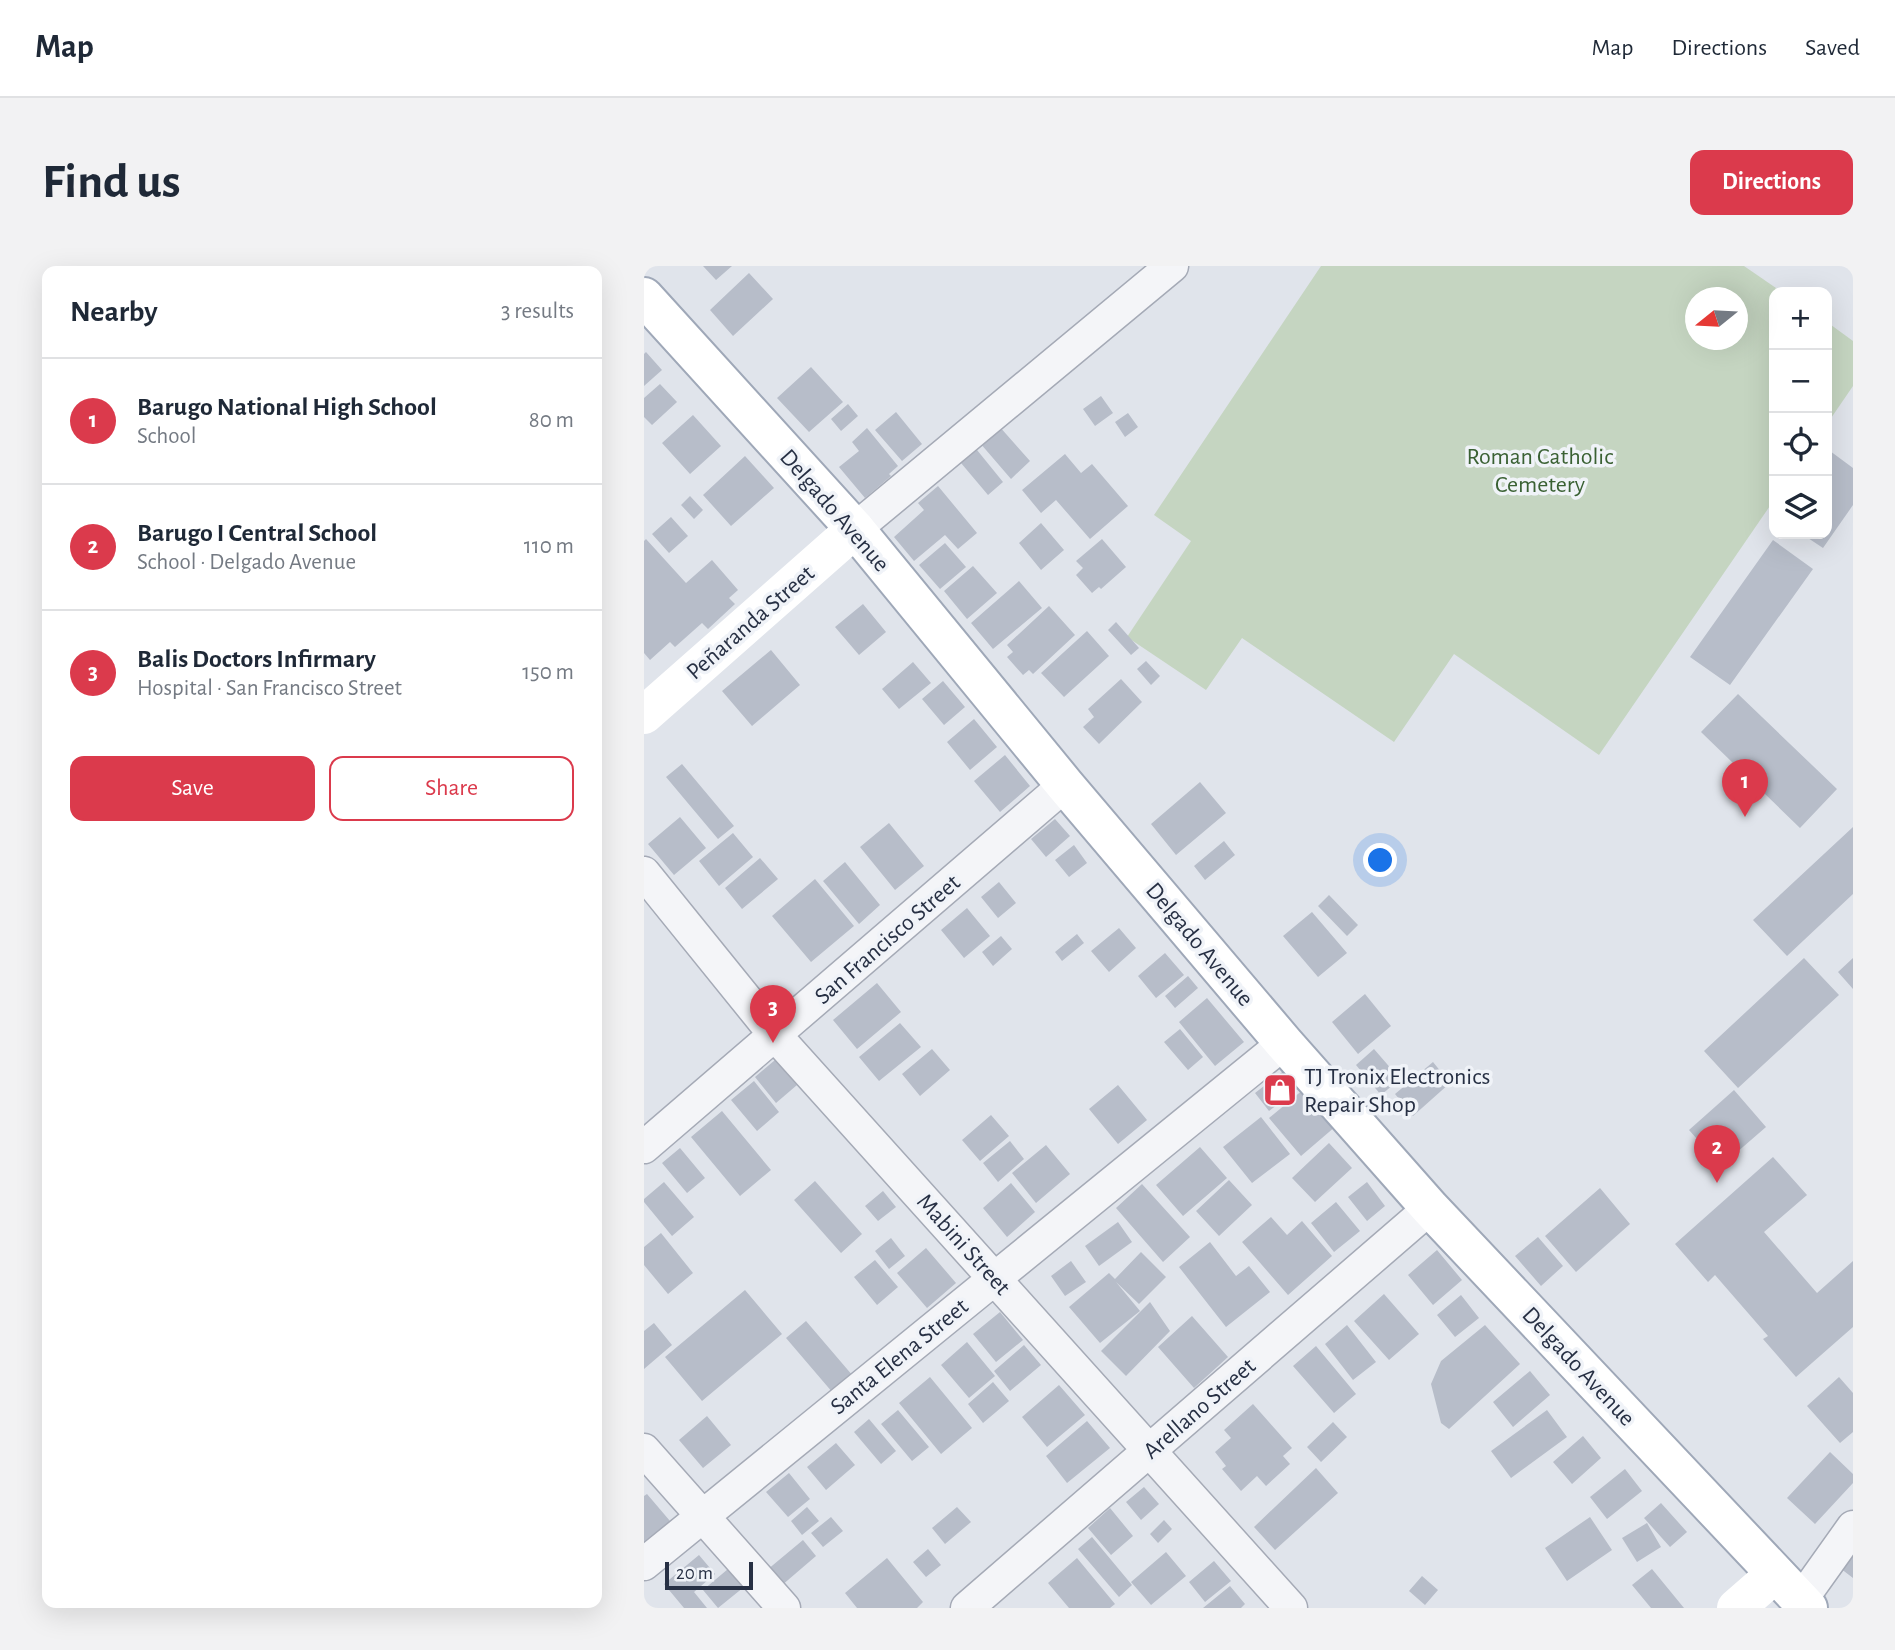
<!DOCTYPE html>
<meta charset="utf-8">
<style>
:root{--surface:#fff;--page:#f2f2f3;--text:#1f2937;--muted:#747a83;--line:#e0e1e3;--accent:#db3a4c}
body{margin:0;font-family:"Alegreya Sans",sans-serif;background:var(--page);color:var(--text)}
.controls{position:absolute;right:21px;top:21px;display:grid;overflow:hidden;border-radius:14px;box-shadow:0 7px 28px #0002}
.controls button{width:63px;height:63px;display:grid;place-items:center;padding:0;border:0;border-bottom:2px solid var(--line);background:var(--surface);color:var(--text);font:35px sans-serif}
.compass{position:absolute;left:1041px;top:21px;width:63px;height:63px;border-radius:50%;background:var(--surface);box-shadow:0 7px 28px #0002;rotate:252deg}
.scale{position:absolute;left:21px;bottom:18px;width:88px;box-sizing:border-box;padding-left:7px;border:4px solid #273044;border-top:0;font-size:19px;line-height:24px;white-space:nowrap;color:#273044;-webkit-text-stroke:5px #f0f3f8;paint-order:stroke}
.you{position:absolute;left:737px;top:595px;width:24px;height:24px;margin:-18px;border:5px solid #fff;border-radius:50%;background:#1a73e8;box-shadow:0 0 0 10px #1a73e833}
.badge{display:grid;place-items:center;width:46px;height:46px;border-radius:50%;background:var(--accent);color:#fff;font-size:23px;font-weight:700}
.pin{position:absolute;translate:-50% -58px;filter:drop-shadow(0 2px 4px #0008)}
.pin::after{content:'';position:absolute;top:37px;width:24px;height:21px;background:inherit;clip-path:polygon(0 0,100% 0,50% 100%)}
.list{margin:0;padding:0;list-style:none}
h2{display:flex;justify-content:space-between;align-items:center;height:91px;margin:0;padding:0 28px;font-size:30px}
h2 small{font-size:23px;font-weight:400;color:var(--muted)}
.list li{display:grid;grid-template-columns:46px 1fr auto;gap:21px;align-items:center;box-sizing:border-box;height:126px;padding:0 28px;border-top:2px solid var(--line)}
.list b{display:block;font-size:26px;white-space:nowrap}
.list p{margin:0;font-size:23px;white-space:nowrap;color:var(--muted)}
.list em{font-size:23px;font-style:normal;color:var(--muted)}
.actions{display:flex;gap:14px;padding:21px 28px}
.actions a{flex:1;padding:16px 0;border:2px solid var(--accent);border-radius:14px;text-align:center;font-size:24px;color:var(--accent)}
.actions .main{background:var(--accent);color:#fff}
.icon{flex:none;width:38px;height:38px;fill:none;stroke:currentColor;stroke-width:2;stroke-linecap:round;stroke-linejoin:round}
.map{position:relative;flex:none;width:1209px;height:1342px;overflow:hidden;border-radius:14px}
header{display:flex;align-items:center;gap:42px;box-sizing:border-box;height:98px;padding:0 35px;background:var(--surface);border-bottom:2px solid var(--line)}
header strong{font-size:33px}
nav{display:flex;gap:38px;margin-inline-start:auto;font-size:24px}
.intro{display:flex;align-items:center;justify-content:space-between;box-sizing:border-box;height:168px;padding:0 42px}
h1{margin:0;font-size:49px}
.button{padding:18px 32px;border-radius:14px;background:var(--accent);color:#fff;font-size:24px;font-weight:700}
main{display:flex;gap:42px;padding:0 42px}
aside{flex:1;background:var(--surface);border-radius:14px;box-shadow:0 7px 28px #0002}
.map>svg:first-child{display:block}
.green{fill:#c5d5c1;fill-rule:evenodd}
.building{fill:#b7bdc9}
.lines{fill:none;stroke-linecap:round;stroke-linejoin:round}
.street-casing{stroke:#a5aab6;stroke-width:35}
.primary-casing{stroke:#9fa8b8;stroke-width:42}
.street{stroke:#f4f5f8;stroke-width:32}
.secondary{stroke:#fff;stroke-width:38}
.primary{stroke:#fff;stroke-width:38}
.labels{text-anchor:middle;stroke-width:7;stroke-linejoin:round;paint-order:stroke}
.park-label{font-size:24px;fill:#3a6133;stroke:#f0f3f8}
.street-label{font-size:24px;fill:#273044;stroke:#f0f3f8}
.poi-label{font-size:24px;fill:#273044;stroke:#f0f3f8;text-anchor:start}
</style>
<header>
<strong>Map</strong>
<nav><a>Map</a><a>Directions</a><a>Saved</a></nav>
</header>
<div class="intro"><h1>Find us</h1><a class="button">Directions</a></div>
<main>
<aside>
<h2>Nearby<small>3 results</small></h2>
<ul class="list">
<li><span class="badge">1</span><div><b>Barugo National High School</b><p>School</p></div><em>80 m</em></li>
<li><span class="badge">2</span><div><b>Barugo I Central School</b><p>School · Delgado Avenue</p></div><em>110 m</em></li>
<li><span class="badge">3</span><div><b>Balis Doctors Infirmary</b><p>Hospital · San Francisco Street</p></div><em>150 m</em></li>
</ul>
<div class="actions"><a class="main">Save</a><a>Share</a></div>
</aside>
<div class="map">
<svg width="1209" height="1342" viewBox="0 0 1209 1342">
<rect width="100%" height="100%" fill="#e0e4eb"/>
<path class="green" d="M677 0H1100L1138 26H1130V234L955 489 810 388 750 476 598 372 562 424 483 371 547 275 510 249ZM1052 32H1094V74H1052Z
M1183 56 1209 75V120L1183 158Z"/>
<path class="building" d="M59 0H88L72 14Z
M105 7 129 33 89 70 66 44Z
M2 86 18 104 0 120V88Z
M167 101 199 136 165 166 133 132Z
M16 118 33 136 8 159 0 151V132Z
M457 130 469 147 451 160 439 143Z
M204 138 214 150 197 165 187 153Z
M252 146 278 178 258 195 231 164Z
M484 147 494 161 481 171 471 156Z
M49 149 77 180 46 208 18 177Z
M355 160 386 195 367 213 336 177Z
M223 162 254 200 245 208 247 210 221 232 195 201 215 185 208 176Z
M333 184 359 216 344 229 317 197Z
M1186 185 1209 202V239L1179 282 1158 268H1183V190Z
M421 188 437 207 448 198 484 240 446 273 412 234 397 247 378 224Z
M101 190 130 222 87 260 59 229Z
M294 220 333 267 314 283 301 269 270 295 250 271 280 244 274 237Z
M46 230 59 244 50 253 37 239Z
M27 251 44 270 25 287 8 268Z
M397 257 420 284 397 304 375 277Z
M2 273 42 317 68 294 94 324 85 332 91 338 64 363 58 357 31 381 26 376 6 394 0 387V275Z
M458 273 482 301 457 323 455 321 448 327 432 309 439 302 432 295Z
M1129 274 1169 303 1086 419 1046 391Z
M301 277 322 301 296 323 275 299Z
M329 300 353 327 323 353 300 325Z
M375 315 398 342 349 383 327 357Z
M219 338 242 366 215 389 191 361Z
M405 340 431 369 389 408 385 404 379 409 363 391 369 386 363 379Z
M472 356 495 382 487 389 464 364Z
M443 365 465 390 420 431 397 407Z
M127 384 156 419 108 460 78 425Z
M502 395 516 410 507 419 493 403Z
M269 396 287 417 255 443 238 423Z
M477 413 498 436 455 478 439 461 450 451 444 443Z
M299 415 321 441 300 459 278 433Z
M1094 428 1193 523 1156 562 1057 466Z
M330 453 353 481 326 504 303 476Z
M361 489 386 520 356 546 330 515Z
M38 498 90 560 74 573 22 511Z
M556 516 582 547 532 589 507 558Z
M36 551 62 582 30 609 4 578Z
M411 553 426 570 402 591 387 573Z
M245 557 280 600 251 624 216 581Z
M1209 561V628L1143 690 1109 654Z
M89 567 109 591 75 620 55 595Z
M580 575 591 589 561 614 550 600Z
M430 579 443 597 425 611 411 594Z
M116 592 134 613 98 643 81 622Z
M201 596 236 639 215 658 179 615Z
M171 613 210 660 167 696 128 650Z
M355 616 372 637 354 652 337 631Z
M685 629 714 659 703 670 674 640Z
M323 642 346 670 320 692 297 664Z
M668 646 703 687 674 711 639 670Z
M475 662 492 682 465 706 447 685Z
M433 668 440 677 418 695 411 686Z
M357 670 368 683 349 700 338 686Z
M521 687 540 709 512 732 494 710Z
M1160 692 1195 729 1094 822 1060 785Z
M1209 692V723L1194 706Z
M544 710 554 722 531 742 521 730Z
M233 717 257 746 213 783 189 754Z
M721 728 747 760 714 788 688 756Z
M563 732 600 776 571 800 535 756Z
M256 757 277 781 235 815 215 791Z
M536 763 559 791 544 804 520 776Z
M288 783 306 804 276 830 258 808Z
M730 783 756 813 737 829 712 799Z
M131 794 153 819 132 837 111 811Z
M789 796 806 817 769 850 751 828Z
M642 803 656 821 625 845 611 827Z
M110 815 135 846 113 865 87 834Z
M474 819 503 854 474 878 445 843Z
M660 823 692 860 657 890 625 852Z
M1090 824 1122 861 1077 900 1045 864Z
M78 845 127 904 96 930 47 871Z
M347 849 365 870 336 895 318 874Z
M617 851 646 888 608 917 579 881Z
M366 875 380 893 354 916 339 897Z
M685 877 708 902 671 936 648 912Z
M402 879 426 908 392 937 368 907Z
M556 881 583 912 539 950 512 919Z
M36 882 61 912 43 927 18 897Z
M1129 891 1163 929 1120 966 1173 1027 1209 995V1061L1152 1111 1119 1073 1124 1070 1071 1009 1064 1016 1031 978Z
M585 914 608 939 575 970 552 945Z
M171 915 218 968 197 987 150 934Z
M20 916 50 951 28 970 0 936V933Z
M723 916 741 940 723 955 704 931Z
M367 917 391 946 363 971 339 942Z
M498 918 546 971 519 996 472 942Z
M956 922 986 958 932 1006 901 970Z
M239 925 252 941 234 955 221 940Z
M692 936 716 965 690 986 667 957Z
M627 951 643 969 658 955 688 990 644 1029 598 976Z
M474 956 488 976 455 1000 441 980Z
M17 967 49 1007 24 1028 0 999V981Z
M894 971 919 1000 897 1020 871 990Z
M247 972 261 990 245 1003 231 985Z
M566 976 592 1010 605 1000 626 1026 582 1061 535 1001Z
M282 982 312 1017 283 1042 253 1007Z
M793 984 818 1014 789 1039 764 1009Z
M497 986 522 1011 495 1038 472 1016 496 1045 456 1077 425 1041 465 1007 471 1013Z
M231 994 254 1021 233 1039 210 1011Z
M427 995 442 1016 421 1030 407 1010Z
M101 1024 138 1068 58 1135 21 1091Z
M740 1028 775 1068 745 1094 710 1055Z
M817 1029 835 1052 811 1071 793 1049Z
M506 1036 526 1065 482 1110 457 1085Z
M356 1046 379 1074 352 1096 329 1068Z
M548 1050 584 1091 550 1122 514 1081Z
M162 1055 209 1110 189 1127 142 1072Z
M10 1057 28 1079 0 1103V1065Z
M703 1059 732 1096 709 1114 681 1078Z
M841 1059 876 1098 805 1163 797 1157 787 1118 797 1095Z
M323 1076 351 1110 325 1132 297 1099Z
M380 1079 397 1099 366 1125 350 1105Z
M672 1080 712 1128 690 1147 649 1100Z
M886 1105 906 1129 869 1161 849 1136Z
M286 1111 328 1162 297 1188 255 1137Z
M1195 1111 1209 1127V1166L1196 1177 1163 1140Z
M349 1116 365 1135 339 1157 324 1138Z
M415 1119 441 1149 403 1181 378 1151Z
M609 1138 648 1182 639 1190 646 1198 622 1220 613 1210 597 1225 578 1203 582 1200 571 1186 587 1172 580 1164Z
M254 1144 285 1181 268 1195 237 1158Z
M903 1144 923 1171 867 1212 847 1185Z
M63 1150 87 1179 59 1202 35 1174Z
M225 1153 252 1185 237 1198 210 1166Z
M443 1155 466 1182 423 1217 402 1190Z
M689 1156 703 1171 677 1196 663 1181Z
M939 1170 957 1192 928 1218 909 1196Z
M192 1177 211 1199 182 1224 163 1201Z
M1186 1186 1209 1208V1217L1171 1258 1143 1232Z
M672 1202 694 1227 631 1284 610 1261Z
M981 1203 998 1225 963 1253 946 1231Z
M145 1207 166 1233 144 1251 122 1226Z
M500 1221 515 1238 497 1254 482 1236Z
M3 1228 26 1255 0 1277V1230Z
M1017 1237 1043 1266 1026 1281 1000 1252Z
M163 1241 175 1255 158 1269 147 1255Z
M313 1241 327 1256 301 1278 288 1262Z
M466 1242 489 1270 467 1289 444 1262Z
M187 1251 199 1265 179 1281 167 1267Z
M946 1251 968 1284 923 1315 901 1282Z
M520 1254 528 1263 514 1277 506 1268Z
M1003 1257 1017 1281 993 1296 978 1272Z
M448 1271 488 1319 475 1331 434 1283Z
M159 1274 172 1290 137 1320 123 1304Z
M1209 1277V1312L1192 1299Z
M284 1283 297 1299 282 1311 269 1296Z
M522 1286 542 1310 507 1339 487 1316Z
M55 1289 71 1308 50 1326 63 1342H40L20 1318Z
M243 1292 279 1336 273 1342H213L201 1327Z
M433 1292 471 1338 466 1342H425L404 1317Z
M570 1295 587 1315 561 1336 545 1316Z
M84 1303 100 1321 74 1342 59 1324Z
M1008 1303 1040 1342H1007L988 1319Z
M778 1310 794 1324 781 1339 765 1325Z
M586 1320 601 1338 597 1342H559Z"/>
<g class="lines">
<g class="street-casing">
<path id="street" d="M211 263 528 0
M0 607 131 769 647 1342
M0 881 421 519
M0 1184 140 1342
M0 1298 640 777
M1157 1334 1209 1261
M323 1342 786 942"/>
</g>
<g class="primary-casing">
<path id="primary" d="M0 31 211 263 421 519 640 777 786 942 1164 1342"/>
</g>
<use href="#street" class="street"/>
<path class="secondary" d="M0 449 211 263
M1092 1342 1131 1308"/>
<use href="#primary" class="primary"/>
</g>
<defs>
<g id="shop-square" transform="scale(1.75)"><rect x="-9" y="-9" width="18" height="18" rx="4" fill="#db3a4c" stroke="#f0f3f8"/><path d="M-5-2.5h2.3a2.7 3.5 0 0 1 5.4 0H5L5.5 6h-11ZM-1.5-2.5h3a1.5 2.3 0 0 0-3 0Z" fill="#fff"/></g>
</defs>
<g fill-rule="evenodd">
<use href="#shop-square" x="636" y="824"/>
</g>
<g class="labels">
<g class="park-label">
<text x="896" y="198">Roman Catholic<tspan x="896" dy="28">Cemetery</tspan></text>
</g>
<g class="street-label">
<text transform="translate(191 244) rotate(49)" y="8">Delgado Avenue</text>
<text transform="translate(106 356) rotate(-41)" y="8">Peñaranda Street</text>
<text transform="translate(243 673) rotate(-41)" y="8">San Francisco Street</text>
<text transform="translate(556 678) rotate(50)" y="8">Delgado Avenue</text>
<text transform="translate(320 978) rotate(48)" y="8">Mabini Street</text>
<text transform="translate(255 1090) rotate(-39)" y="8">Santa Elena Street</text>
<text transform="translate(935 1100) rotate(47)" y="8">Delgado Avenue</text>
<text transform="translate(555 1142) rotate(-41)" y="8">Arellano Street</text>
</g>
<g class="poi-label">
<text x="660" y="818">TJ Tronix Electronics<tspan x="660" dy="28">Repair Shop</tspan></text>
</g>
</g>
</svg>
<div class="controls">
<button>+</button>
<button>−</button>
<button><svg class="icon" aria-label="locate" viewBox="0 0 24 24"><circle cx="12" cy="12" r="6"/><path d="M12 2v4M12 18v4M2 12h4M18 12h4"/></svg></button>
<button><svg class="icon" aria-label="layers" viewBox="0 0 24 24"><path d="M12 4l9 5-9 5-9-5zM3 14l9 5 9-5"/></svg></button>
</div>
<svg class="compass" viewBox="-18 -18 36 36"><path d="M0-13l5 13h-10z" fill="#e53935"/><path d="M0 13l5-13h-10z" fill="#747a83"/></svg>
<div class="scale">20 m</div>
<div class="you"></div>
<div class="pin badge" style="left:1101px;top:551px">1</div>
<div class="pin badge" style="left:1073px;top:917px">2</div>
<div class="pin badge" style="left:129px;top:777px">3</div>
</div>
</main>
